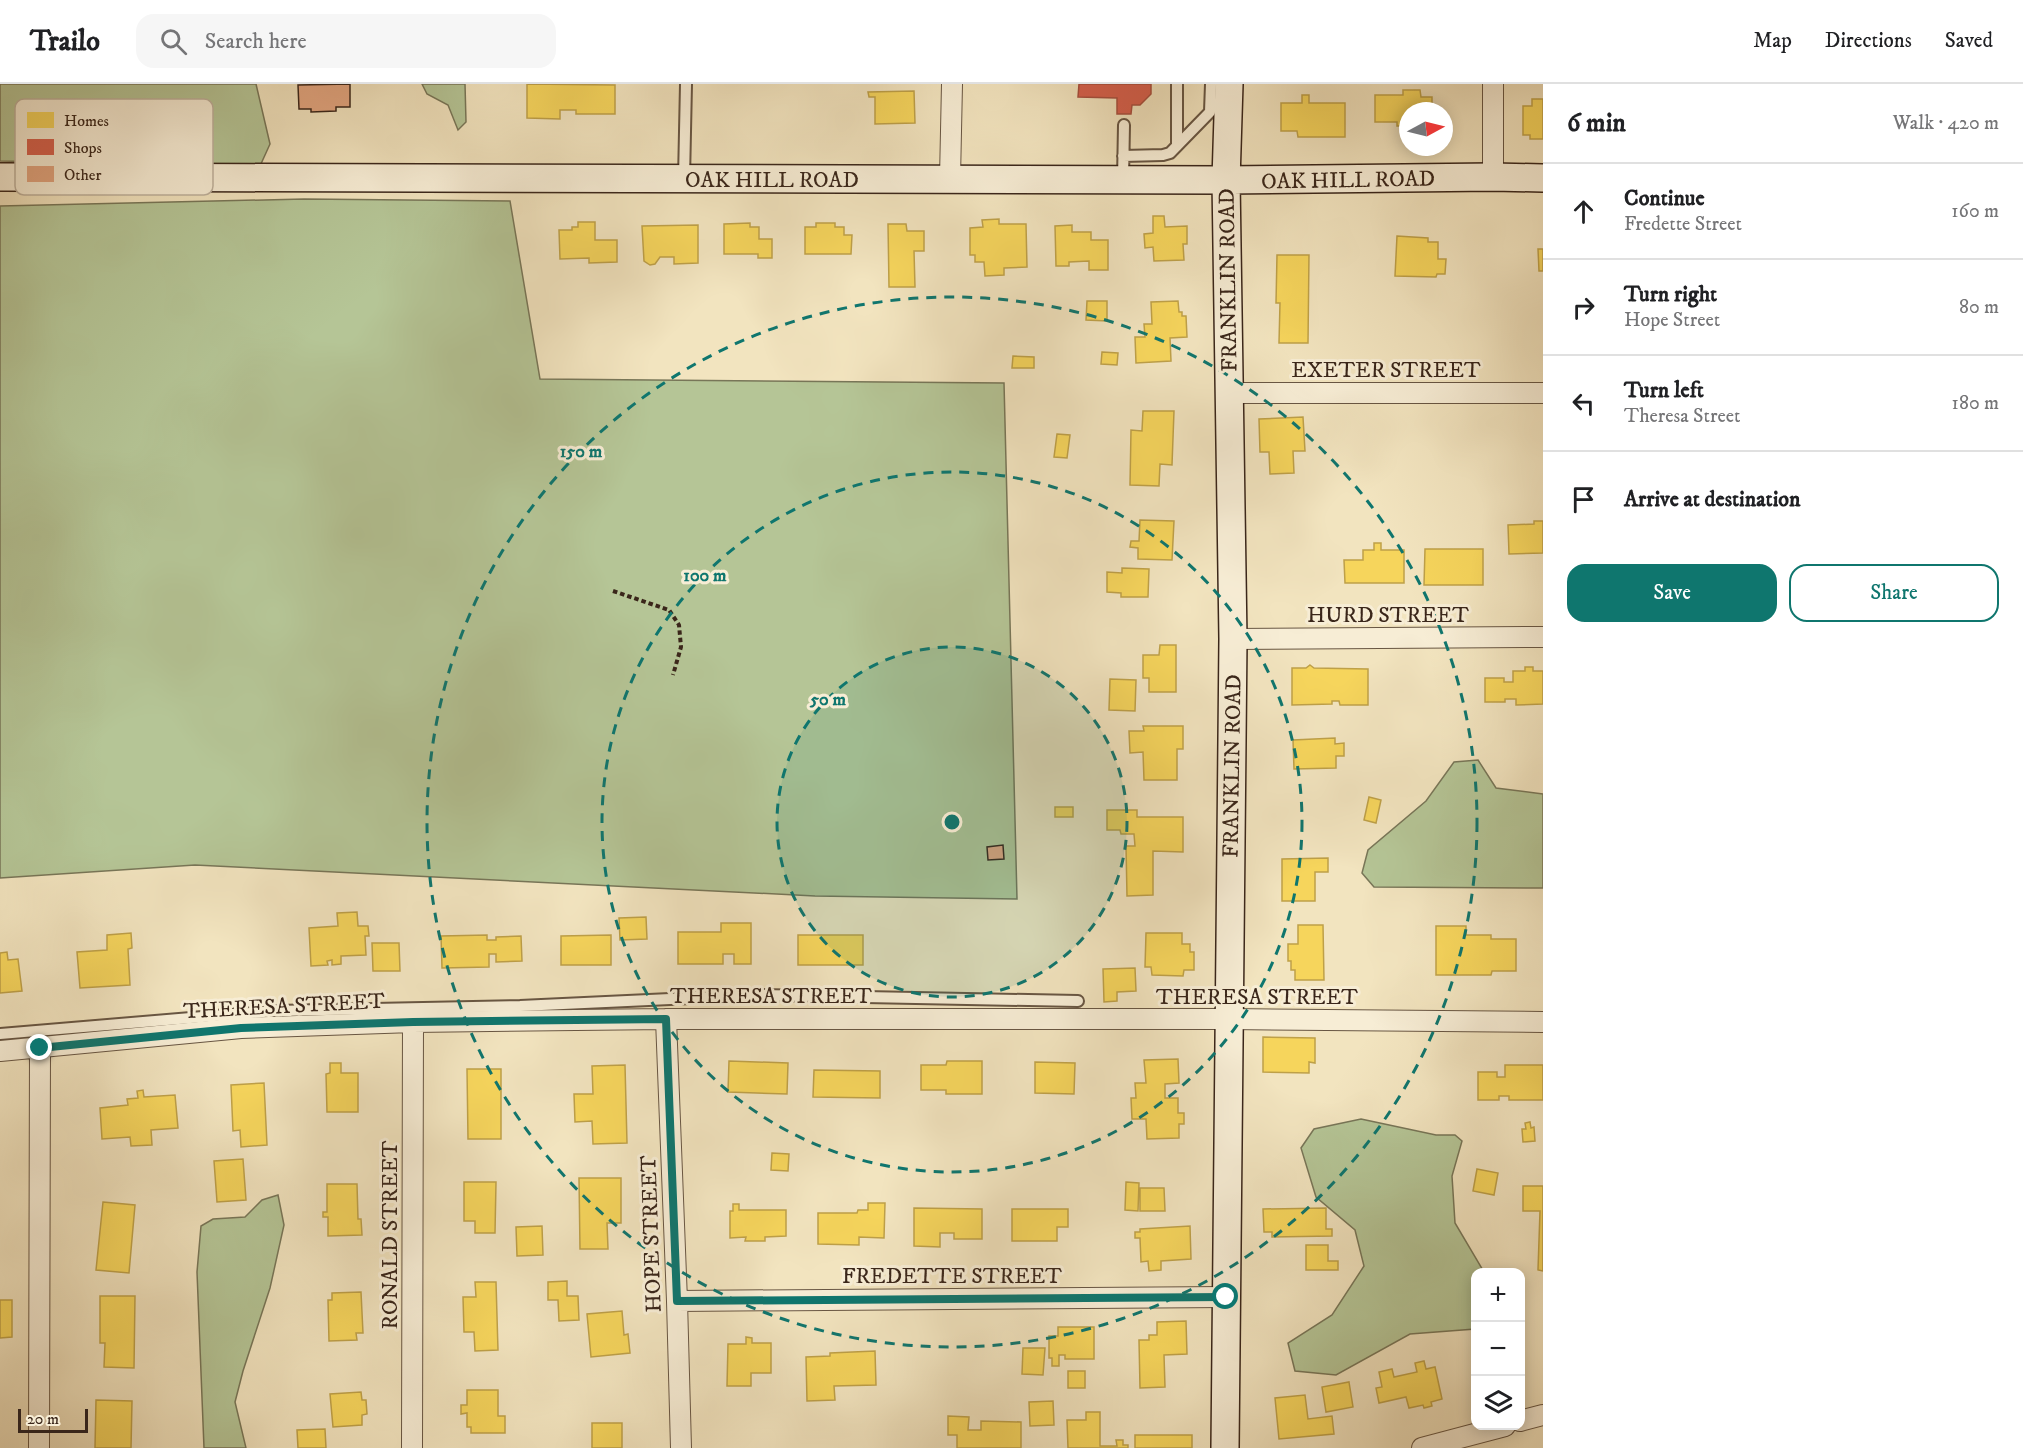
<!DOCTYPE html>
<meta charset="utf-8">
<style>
:root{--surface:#fff;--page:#f6f6f6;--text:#202124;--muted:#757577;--line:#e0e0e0;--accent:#0f766e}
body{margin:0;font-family:"IM FELL DW Pica",serif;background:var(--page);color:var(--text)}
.controls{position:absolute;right:18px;bottom:18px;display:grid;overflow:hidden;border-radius:12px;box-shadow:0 3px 15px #0003}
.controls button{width:54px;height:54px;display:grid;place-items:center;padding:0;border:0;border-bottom:2px solid var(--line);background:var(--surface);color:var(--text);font:30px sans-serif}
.compass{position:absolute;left:1399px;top:18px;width:54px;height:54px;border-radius:50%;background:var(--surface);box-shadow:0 3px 15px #0003;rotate:83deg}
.scale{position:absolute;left:18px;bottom:15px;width:70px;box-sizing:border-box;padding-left:6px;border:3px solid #3a261a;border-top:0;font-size:16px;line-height:21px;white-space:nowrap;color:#3a261a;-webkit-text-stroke:4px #f7edd5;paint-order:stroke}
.stop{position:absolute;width:18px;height:18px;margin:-14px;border:4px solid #0f766e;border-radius:50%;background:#fff}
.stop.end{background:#0f766e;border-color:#fff;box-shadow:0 2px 6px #0008}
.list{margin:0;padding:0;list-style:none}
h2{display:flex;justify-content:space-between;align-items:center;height:78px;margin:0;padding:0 24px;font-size:26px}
h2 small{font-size:20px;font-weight:400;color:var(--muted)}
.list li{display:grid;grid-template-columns:39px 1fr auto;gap:18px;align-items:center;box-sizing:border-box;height:96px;padding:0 24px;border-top:2px solid var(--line)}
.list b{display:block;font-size:22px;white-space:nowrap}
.list p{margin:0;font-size:20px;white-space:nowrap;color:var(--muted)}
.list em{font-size:20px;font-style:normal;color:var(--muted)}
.actions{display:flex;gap:12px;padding:18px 24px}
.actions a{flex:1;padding:14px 0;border:2px solid var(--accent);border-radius:18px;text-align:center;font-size:21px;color:var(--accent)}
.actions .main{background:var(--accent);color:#fff}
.icon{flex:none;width:33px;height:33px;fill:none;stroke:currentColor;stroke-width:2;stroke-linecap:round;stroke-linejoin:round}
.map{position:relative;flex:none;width:1543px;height:1364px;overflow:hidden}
header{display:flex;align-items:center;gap:36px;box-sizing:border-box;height:84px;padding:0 30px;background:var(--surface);border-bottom:2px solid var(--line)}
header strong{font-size:28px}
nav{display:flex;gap:33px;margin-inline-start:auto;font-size:21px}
.search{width:420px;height:54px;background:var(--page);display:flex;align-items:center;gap:15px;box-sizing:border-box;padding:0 21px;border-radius:18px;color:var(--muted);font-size:22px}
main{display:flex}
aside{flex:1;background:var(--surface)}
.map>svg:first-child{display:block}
.green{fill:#b5c596;stroke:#787658;stroke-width:1.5}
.homes{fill:#f6d55c;stroke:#bea048;stroke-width:1.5}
.shops{fill:#d6604d;stroke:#a74f3e;stroke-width:1.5}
.building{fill:#e2a580;stroke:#3a261a;stroke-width:1.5}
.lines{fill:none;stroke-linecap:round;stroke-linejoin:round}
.lane-casing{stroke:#685643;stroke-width:14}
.street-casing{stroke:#685643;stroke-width:22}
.secondary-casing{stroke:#3a261a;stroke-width:30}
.path{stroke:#3a261a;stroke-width:4;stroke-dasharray:4.5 3;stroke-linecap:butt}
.lane{stroke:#f7edd5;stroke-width:10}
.street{stroke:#f7edd5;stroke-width:20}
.secondary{stroke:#f7edd5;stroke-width:27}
.route{stroke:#0f766e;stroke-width:8}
.ring{fill:none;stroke:#0f766e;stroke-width:3;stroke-dasharray:10 8}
.labels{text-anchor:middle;stroke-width:6;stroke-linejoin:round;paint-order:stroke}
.street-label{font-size:22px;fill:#3a261a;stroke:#f7edd5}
.key{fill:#f7edd5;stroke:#beb19d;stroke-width:1.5}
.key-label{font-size:16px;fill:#3a261a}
.centre{fill:#0f766e;stroke:#f7edd5;stroke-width:3}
.ring-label{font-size:18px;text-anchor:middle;font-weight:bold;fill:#0f766e;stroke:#f7edd5;stroke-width:6;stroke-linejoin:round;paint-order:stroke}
</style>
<header>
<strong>Trailo</strong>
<div class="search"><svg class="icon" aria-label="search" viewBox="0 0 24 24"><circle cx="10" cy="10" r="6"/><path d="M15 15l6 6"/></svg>Search here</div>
<nav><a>Map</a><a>Directions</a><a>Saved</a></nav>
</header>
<main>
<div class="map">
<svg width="1543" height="1364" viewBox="0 0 1543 1364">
<rect width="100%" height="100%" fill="#f2e4bf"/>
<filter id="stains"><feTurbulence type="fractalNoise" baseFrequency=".00333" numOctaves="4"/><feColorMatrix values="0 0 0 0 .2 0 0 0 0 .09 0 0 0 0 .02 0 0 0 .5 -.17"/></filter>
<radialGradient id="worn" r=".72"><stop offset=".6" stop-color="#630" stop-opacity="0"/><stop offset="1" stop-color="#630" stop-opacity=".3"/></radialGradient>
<path class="green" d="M0 0H256L270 60 260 82 0 77Z
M422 0H465L466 38 458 46 448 21 427 10Z
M304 115 510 117 540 295 1004 299 1017 815 815 812 195 781 0 794V122Z
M1478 676 1496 704 1543 710V804L1374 803 1362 789 1368 766 1426 717 1454 678Z
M1361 1035 1436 1051H1455L1462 1057 1452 1092 1455 1139 1484 1188H1476L1475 1245 1410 1250 1336 1291 1295 1287 1288 1259 1332 1231 1364 1182 1355 1146 1316 1113 1301 1064 1314 1045Z
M278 1111 284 1141 270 1204 243 1287 235 1318 246 1364H204L197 1188 201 1142 213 1135 245 1133 262 1116Z"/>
<path class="homes" d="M527 0 615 1V30H576V26H560V35L527 34Z
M1403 6H1420L1421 13H1432V27H1408V42H1397V38H1375V11H1403Z
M914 7 915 39 875 40V13H869L868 8Z
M1302 11H1309V19H1345V53H1298L1297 47H1281V19H1302Z
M1532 15H1543V55H1530V51H1523V22H1532Z
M1153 132H1164L1165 143 1187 142V160H1183L1184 176 1154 177 1153 163 1145 164 1144 150 1153 149Z
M999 135V140H1026L1027 183 1004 184V191L985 192 984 178H975V171H970V144L983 143 982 136Z
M578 138H595V156H617V178L589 179V174L560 175 559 146H572V143H578Z
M750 139V143H759V155H772V174H758V170H724V140Z
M816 139H835V143H844V151H852L851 170H805V143H816Z
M888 140H906L907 147H924V167H914L915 203H889Z
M698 141V179L674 180V173H660L655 180 650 181 644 177 642 142Z
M1072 141V148H1091V156H1108V186H1089V177L1069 178V182H1056L1055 142Z
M1397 152 1428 154V158H1438V175H1446L1445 190H1437L1436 193 1395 192Z
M1538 165H1543V187H1539Z
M1277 171H1309L1308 259H1279L1280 219H1276Z
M1087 217H1107V237L1086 236Z
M1178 217 1179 228H1182V232H1186L1187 253 1170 254 1171 277 1136 279 1135 253H1145L1144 240H1152L1151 218Z
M1102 268 1118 269 1117 281 1101 280Z
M1013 272 1034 273V284H1012Z
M1143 327H1174L1172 381 1160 380 1159 402 1130 401 1131 346 1142 347Z
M1303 333 1305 367H1293L1294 389 1270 390 1269 368H1260L1259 335Z
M1057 350 1070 351 1067 374 1054 373Z
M1140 436 1174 437 1172 476 1138 475V464L1130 463 1131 457H1139Z
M1534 437H1543V469L1509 470 1508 441 1534 440Z
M1374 459H1381V466H1404V499H1345L1344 476H1363V466H1374Z
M1425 465H1483V501H1424Z
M1122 484 1149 485 1148 513H1121V509L1107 508V488L1122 489Z
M1160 561H1176V608H1149V594H1143V571H1159Z
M1310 581 1314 584 1368 585V621H1340L1339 617H1332V620L1292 621V584H1306Z
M1525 583H1533V587H1543V620L1516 621V615H1505V618H1485V594H1504V598H1513V587H1525Z
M1110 595 1136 596 1135 627 1109 626Z
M1143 642H1183V665H1177V696H1144L1143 668 1130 669 1129 647H1144Z
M1335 654V660L1344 659V672H1336V684L1294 685 1293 656Z
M1369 713 1381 716 1376 739 1364 736Z
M1055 723H1073V733H1055Z
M1107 726H1137V733H1183V768L1153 767V811L1127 812 1126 762H1135L1134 750H1121L1120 746H1107Z
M1328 774V788H1315V817H1282V775Z
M357 828 358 842H368L369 852H365L366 871 341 872V880L332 881V876L327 877 328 881 311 882 309 844 338 842 337 829Z
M646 833 647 855 620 856 619 834Z
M721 839H751V880H734V870H723V880H678V848H721Z
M1298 841H1323L1324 896H1295V886H1291V877H1288V860H1298Z
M1436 842H1466V851H1491V855H1516V887H1492L1491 891H1436Z
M131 849 132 864 128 865 130 901 80 904 77 868 107 866V851Z
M1146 849H1182V860H1190V868H1194V886H1184L1183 892 1152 891 1151 883H1145Z
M487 851V856H496V853L521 852 522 877 496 878V870H489V883L442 884 441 852Z
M611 851V881H561V852Z
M798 851H863V881H798Z
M372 859H399L400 887H373Z
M7 868 8 876 18 875 22 907 0 909V869Z
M1135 884 1136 907 1117 908V917L1104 918 1103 885Z
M1263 953 1315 954V979L1309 978V989L1263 988Z
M1178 975 1179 999 1165 1000V1014H1178V1029H1184V1040H1179V1054L1147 1055 1146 1035H1132L1131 1014H1136L1135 999H1146L1144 976Z
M729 977 788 979 787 1010 728 1008Z
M947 977H982V1010H946V1006H921V981H946Z
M1035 978 1075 979 1074 1010 1035 1009Z
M330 979H341V989H358V1028H327L326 990 330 989Z
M625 981 627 1059 593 1060 592 1037 575 1038 574 1010H593L592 982Z
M1505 981H1543V1016H1509V1012H1499V1016H1478V988H1497V993H1505Z
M467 985H501V1055H468Z
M814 986 880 987V1014L813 1013Z
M264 999 267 1061 241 1063 240 1046 233 1047 231 1001Z
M143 1006 144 1013 175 1011 178 1044 151 1046 152 1061 131 1062 130 1053 102 1055 100 1024 128 1021 127 1015 138 1014 137 1007Z
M1530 1038 1531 1044 1534 1043 1535 1057 1523 1058 1522 1045H1526L1525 1039Z
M772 1069 789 1070 788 1087 771 1086Z
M243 1075 246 1116 217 1118 214 1077Z
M1477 1085 1498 1089 1494 1111 1473 1107Z
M579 1094H621V1139H607L608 1165H580Z
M464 1098H496L495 1149H475V1137H464Z
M1126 1098 1139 1099 1138 1127 1125 1126Z
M327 1100H357L358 1135H361L362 1151 328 1152V1133H323V1128H327Z
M1523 1102H1543V1187L1538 1186 1540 1127H1523Z
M1140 1104H1164L1165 1127H1140Z
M103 1118 135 1121 129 1189 96 1186Z
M868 1119H885L884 1154 859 1153V1161L818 1160V1129H857L858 1126H868Z
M733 1120H739V1126H786V1152L765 1153V1157H745L746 1153 730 1154V1127H733Z
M914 1124 982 1125V1155H954V1149H940V1163L914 1162Z
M1326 1124V1145H1332V1152L1272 1153V1148H1264L1263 1125Z
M1012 1125H1068V1143H1057V1157H1012Z
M542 1142 543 1171 517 1172 516 1143Z
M1190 1142 1191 1175 1161 1177V1186L1149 1187 1148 1177 1141 1178 1140 1154H1135V1148H1140V1145Z
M1306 1161H1328V1177H1338V1186H1306Z
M567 1197V1212H578L579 1236 559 1237 558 1216H548V1198Z
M475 1198H496L498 1266 475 1267 474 1248H464L463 1213H476Z
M361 1208 363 1249H356L357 1256 329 1257 328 1216H332V1209Z
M100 1212H135L134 1284 104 1283 105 1259H100Z
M0 1216H12V1253L0 1254Z
M622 1227 624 1251 628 1250 630 1269 591 1273 587 1230Z
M1186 1237 1187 1270 1164 1271 1165 1303 1140 1304 1139 1256H1149V1251H1157V1238Z
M1058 1243H1094V1275H1065V1271H1059V1282H1052V1274H1049V1252H1058Z
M746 1253 752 1254V1259H771V1289H751V1302H727L728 1260H746Z
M1023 1264H1045L1043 1291 1022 1290Z
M875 1267 876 1301 834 1302 835 1316 807 1317 806 1273 830 1272V1269Z
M1424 1277 1426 1285 1435 1283 1442 1315 1431 1318 1432 1322 1424 1324 1423 1321 1409 1324 1406 1313 1379 1319 1376 1304 1382 1303 1379 1288 1392 1285 1394 1293 1417 1288 1415 1279Z
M1068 1287H1085V1304H1068Z
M1349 1298 1353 1323 1326 1328 1322 1303Z
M467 1306H498V1332H505V1349H471V1343H467V1329L461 1330V1321H467Z
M361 1308 362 1316H366L367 1330 362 1331V1341L333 1343 330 1310Z
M1305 1311 1308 1335 1332 1332 1334 1350 1279 1355 1275 1314Z
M96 1316 132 1317 131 1364H95Z
M1053 1317 1054 1341 1030 1342 1029 1318Z
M1086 1328H1100V1362H1117L1116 1356H1123V1361H1128V1364H1068L1067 1336H1086Z
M948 1332 969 1333 968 1346H981V1337L1021 1338V1364H957V1351H948Z
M592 1339H622V1364H592Z
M325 1345 326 1364H298L297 1346Z
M1135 1351H1192V1364H1135Z"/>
<path class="shops" d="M1079 0H1151V10L1140 21H1132L1131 30H1117V14L1078 13Z"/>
<path class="building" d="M350 0V23H336V27L311 28V25H299L298 1Z
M1003 761 1004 775 988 776 987 763Z"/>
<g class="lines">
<g class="lane-casing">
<path id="lane" d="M1177 0V62
M1123 72 1163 71 1170 69 1210 28 1211 0
M684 95 686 0
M1123 95 1124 41
M0 950 274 927 520 922 756 911 1078 917"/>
</g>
<g class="street-casing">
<path id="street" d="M1493 0V93
M950 94 952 0
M1229 309H1543
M1233 555 1543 553
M666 935 677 1217 681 1364
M0 967 241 944 413 938 666 935H1229L1543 938
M677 1217 1226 1213
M1520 1337 1543 1331
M39 1364 40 964
M412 1364 413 938
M1422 1364 1505 1342"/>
</g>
<g class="secondary-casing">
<path id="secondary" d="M0 93 1226 96 1493 93 1543 94
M1225 1364 1233 555 1226 96 1229 0"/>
</g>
<path class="path" d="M613 507 669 526 679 541 681 563 673 591"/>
<use href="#lane" class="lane"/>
<use href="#street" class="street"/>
<use href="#secondary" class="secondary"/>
</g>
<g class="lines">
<path class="route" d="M40 964 241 944 413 938 666 935 677 1217 1226 1213"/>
</g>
<circle cx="952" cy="738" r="175" fill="#0f766e" fill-opacity=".12"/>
<g class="ring">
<circle cx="952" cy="738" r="175"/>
<circle cx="952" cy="738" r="350"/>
<circle cx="952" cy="738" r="525"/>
</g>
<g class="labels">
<g class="street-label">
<text x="772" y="103">OAK HILL ROAD</text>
<text transform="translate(1348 95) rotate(-1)" y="8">OAK HILL ROAD</text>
<text transform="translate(1227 196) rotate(-91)" y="8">FRANKLIN ROAD</text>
<text x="1386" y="293">EXETER STREET</text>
<text x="1388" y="538">HURD STREET</text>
<text transform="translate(1231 682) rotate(-89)" y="8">FRANKLIN ROAD</text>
<text x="771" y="919">THERESA STREET</text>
<text x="1257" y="920">THERESA STREET</text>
<text transform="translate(284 921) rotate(-3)" y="8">THERESA STREET</text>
<text transform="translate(650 1150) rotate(-92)" y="8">HOPE STREET</text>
<text transform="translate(389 1151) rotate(-90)" y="8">RONALD STREET</text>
<text x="952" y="1199">FREDETTE STREET</text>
</g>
</g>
<rect x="15" y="15" width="198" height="96" rx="9" class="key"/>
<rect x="27" y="28" width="27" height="16" fill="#f6d55c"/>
<rect x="27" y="55" width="27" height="16" fill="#d6604d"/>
<rect x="27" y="82" width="27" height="16" fill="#e2a580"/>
<g class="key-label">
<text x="64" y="42">Homes</text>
<text x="64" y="69">Shops</text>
<text x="64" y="96">Other</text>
</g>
<circle cx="952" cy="738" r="9" class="centre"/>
<g class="ring-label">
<text x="581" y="373">150 m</text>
<text x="705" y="497">100 m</text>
<text x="828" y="621">50 m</text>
</g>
<rect width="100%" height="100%" filter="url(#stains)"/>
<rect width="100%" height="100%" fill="url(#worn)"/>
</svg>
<div class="controls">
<button>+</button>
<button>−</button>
<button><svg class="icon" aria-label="layers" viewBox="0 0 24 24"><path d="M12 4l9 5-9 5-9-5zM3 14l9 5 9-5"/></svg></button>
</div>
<svg class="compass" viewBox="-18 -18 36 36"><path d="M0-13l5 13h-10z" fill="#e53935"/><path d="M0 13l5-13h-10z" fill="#757577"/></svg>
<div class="scale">20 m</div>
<div class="stop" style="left:1226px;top:1213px"></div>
<div class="stop end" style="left:40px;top:964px"></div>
</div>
<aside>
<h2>6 min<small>Walk · 420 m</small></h2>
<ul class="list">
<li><svg class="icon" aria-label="ahead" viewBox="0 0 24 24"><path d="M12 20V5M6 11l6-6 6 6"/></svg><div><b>Continue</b><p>Fredette Street</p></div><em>160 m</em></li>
<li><svg class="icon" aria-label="right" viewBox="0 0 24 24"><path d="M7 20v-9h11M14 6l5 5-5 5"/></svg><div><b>Turn right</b><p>Hope Street</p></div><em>80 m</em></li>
<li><svg class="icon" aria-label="left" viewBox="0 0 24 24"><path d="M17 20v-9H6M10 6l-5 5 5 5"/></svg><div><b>Turn left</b><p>Theresa Street</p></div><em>180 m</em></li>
<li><svg class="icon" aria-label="arrive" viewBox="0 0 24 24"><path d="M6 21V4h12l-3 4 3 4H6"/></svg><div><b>Arrive at destination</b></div></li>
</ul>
<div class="actions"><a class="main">Save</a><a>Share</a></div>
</aside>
</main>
